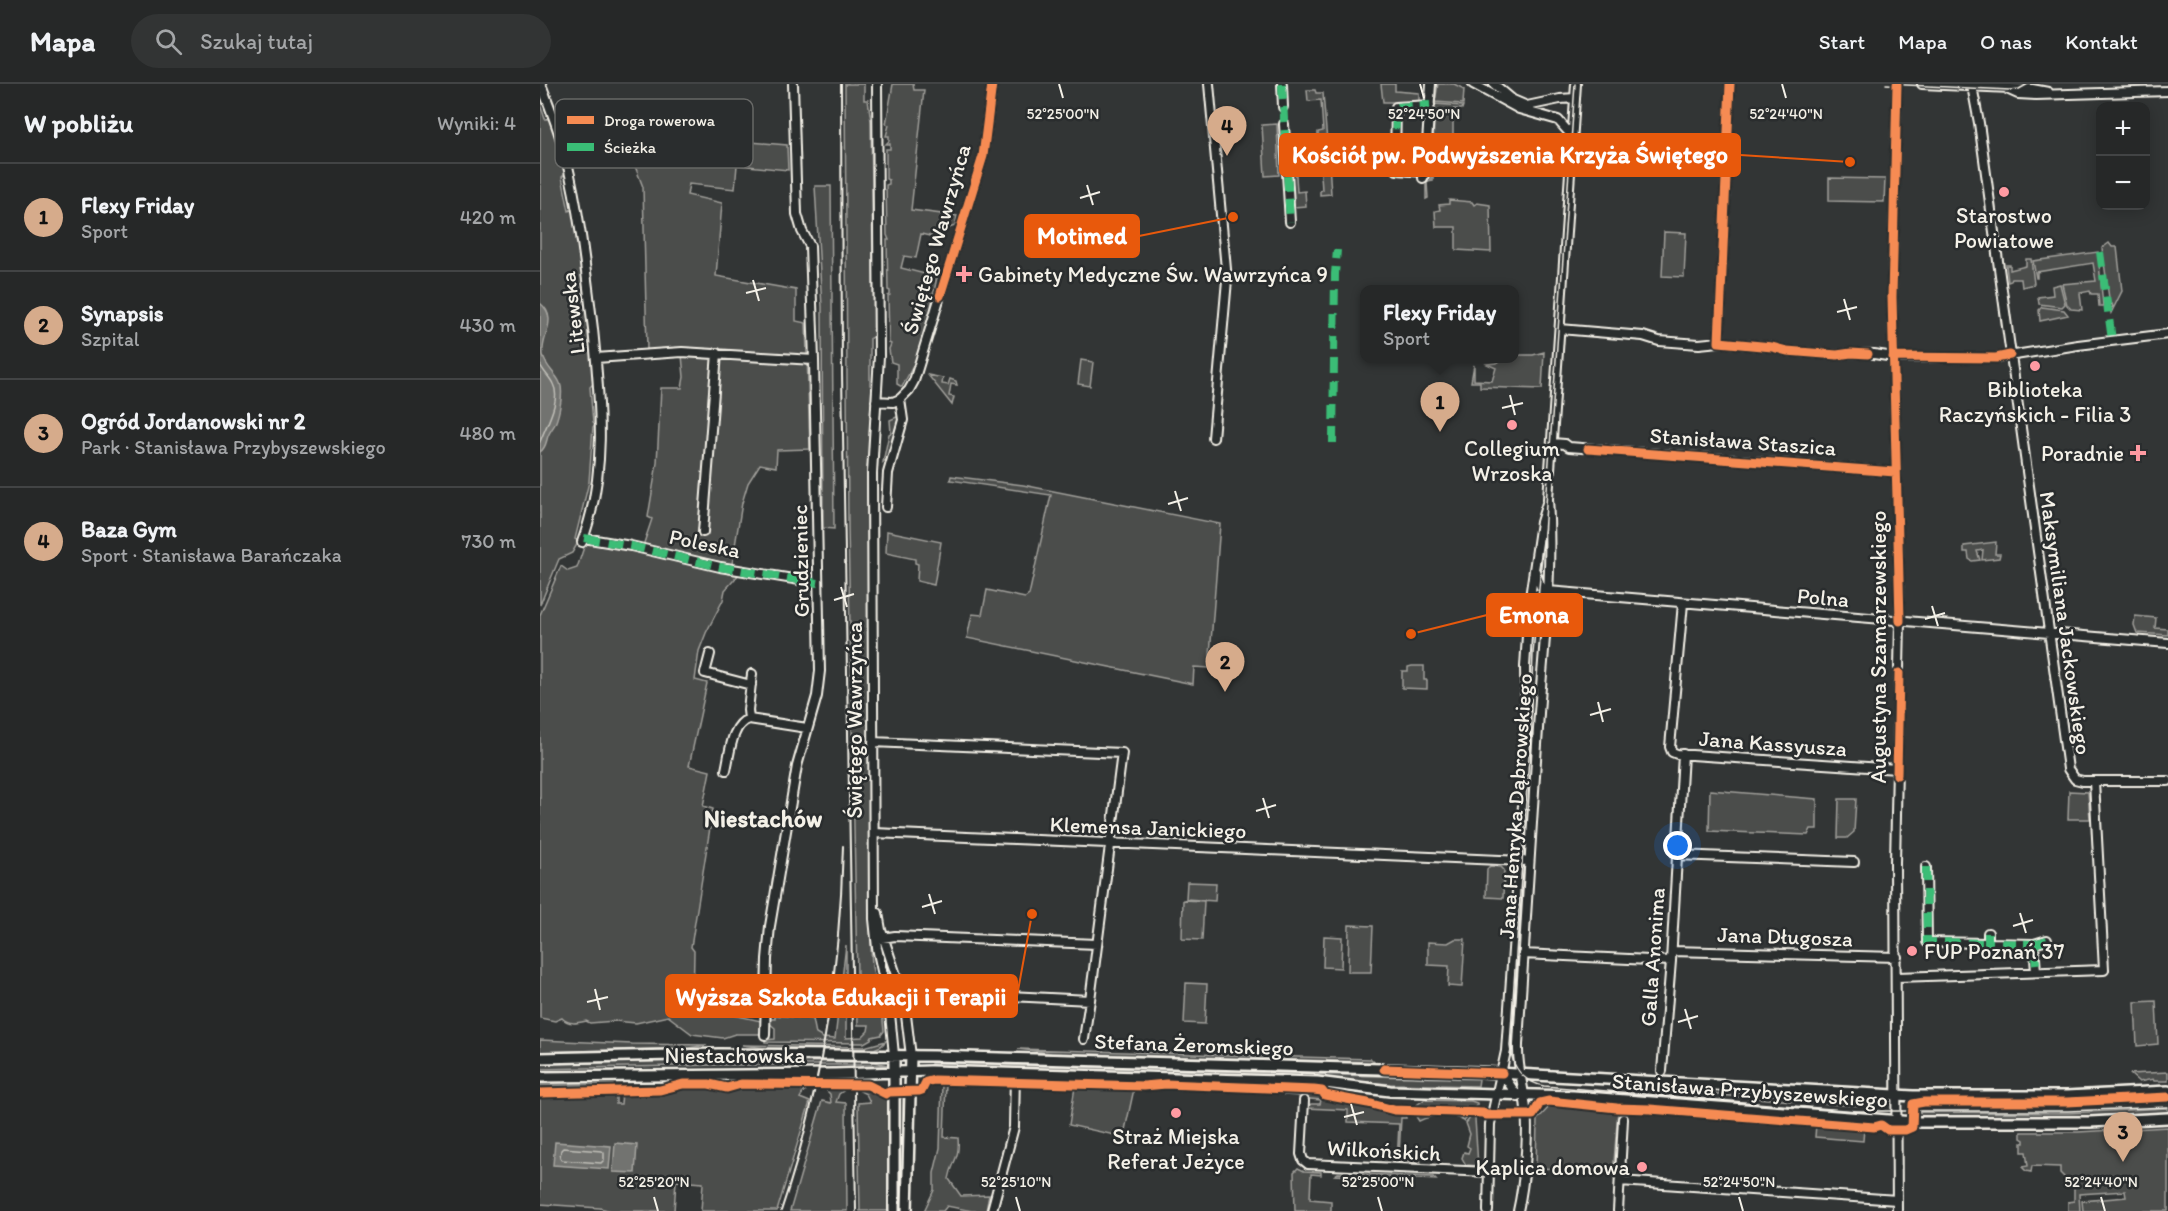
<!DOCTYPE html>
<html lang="pl">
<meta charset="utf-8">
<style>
:root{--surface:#262828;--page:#323434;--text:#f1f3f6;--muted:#a4a6a8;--line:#424445;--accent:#d6ab8b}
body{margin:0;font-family:Itim,sans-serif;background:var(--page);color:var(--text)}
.controls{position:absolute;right:18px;top:18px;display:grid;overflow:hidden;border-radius:12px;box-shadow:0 3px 15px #0003}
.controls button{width:54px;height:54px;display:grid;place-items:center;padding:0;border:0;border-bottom:2px solid var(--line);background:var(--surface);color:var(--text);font:30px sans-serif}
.you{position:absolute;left:1138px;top:762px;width:21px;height:21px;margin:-15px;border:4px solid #fff;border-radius:50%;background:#1a73e8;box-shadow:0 0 0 9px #1a73e833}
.badge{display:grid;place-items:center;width:39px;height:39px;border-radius:50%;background:var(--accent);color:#111;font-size:20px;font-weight:700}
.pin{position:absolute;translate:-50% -50px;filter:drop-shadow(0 2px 3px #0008)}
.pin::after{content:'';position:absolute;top:32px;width:21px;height:18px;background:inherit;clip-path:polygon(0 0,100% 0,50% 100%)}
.popup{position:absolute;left:820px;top:201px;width:159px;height:78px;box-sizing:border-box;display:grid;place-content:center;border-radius:12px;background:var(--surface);filter:drop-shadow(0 2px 4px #0005);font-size:20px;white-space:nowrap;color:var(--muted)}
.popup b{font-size:22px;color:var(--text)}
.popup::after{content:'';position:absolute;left:50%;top:100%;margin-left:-12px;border:12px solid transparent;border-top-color:var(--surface)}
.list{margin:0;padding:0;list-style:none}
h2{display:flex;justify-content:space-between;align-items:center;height:78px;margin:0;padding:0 24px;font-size:26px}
h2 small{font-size:20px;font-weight:400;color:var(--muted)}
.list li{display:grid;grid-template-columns:39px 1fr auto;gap:18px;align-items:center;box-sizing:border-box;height:108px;padding:0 24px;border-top:2px solid var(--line)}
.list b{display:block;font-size:22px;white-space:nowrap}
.list p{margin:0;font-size:20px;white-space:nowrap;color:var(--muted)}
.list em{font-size:20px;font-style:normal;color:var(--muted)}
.icon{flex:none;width:33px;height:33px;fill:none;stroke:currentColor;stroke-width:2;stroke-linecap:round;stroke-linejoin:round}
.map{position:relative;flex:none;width:1628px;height:1127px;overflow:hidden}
header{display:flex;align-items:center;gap:36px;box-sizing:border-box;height:84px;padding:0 30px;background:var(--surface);border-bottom:2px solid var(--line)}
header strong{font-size:28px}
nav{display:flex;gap:33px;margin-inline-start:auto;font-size:21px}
.search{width:420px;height:54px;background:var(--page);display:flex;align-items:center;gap:15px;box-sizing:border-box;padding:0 21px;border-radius:33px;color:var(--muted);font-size:22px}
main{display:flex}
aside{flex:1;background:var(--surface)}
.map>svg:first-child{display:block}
.green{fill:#4b4d4c;stroke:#a09f9a;stroke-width:1.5}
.water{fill:#727370;stroke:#a6a5a0;stroke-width:1.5}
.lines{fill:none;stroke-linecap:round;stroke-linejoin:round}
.shore{stroke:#c0bfb8;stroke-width:1.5}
.minor-tunnel{stroke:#4f5150;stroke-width:8;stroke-dasharray:8 4;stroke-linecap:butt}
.minor-casing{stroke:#f4f1e8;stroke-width:12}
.major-casing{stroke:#f4f1e8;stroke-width:14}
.minor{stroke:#2a2d2e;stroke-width:8}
.major{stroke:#2a2d2e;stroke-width:9}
.tram{stroke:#f4f1e8;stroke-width:1.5}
.rail{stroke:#f4f1e8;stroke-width:2}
.quiet{stroke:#3abd76;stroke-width:8;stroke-dasharray:15 8;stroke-linecap:butt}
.cycleway-casing{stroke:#2a2d2e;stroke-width:13}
.cycleway{stroke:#f68b52;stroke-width:9}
.ticks{fill:none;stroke:#f4f1e8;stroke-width:2}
.poi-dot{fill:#ff9aa2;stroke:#2a2d2e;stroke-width:2}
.labels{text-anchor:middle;stroke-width:5;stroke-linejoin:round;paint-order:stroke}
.poi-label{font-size:22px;fill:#f4f1e8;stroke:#2a2d2e}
.street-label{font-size:22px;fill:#f4f1e8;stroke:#2a2d2e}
.neighbourhood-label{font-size:24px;font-weight:bold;fill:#f4f1e8;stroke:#2a2d2e}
.key{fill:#2a2d2e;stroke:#676866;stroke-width:1.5}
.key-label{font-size:16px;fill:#f4f1e8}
.ticks-label{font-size:15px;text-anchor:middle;fill:#f4f1e8;stroke:#2a2d2e;stroke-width:5;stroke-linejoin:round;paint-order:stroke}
.leader{fill:none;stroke:#e8590c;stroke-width:2}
.callout-dot{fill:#e8590c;stroke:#2a2d2e;stroke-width:2}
.callout{fill:#e8590c;stroke:#e8590c;stroke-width:2}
.callout-label{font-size:24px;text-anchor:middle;font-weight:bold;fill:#fff}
</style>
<header>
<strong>Mapa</strong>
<div class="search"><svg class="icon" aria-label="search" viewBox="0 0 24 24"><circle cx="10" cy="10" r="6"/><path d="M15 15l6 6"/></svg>Szukaj tutaj</div>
<nav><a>Start</a><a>Mapa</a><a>O nas</a><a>Kontakt</a></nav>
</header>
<main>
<aside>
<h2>W pobliżu<small>Wyniki: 4</small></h2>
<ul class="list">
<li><span class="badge">1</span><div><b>Flexy Friday</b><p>Sport</p></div><em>420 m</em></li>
<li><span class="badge">2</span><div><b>Synapsis</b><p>Szpital</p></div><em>430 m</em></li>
<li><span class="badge">3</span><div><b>Ogród Jordanowski nr 2</b><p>Park · Stanisława Przybyszewskiego</p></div><em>480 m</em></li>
<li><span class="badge">4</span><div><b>Baza Gym</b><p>Sport · Stanisława Barańczaka</p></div><em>730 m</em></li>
</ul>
</aside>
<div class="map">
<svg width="1628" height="1127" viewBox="0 0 1628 1127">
<rect width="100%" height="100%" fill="#323535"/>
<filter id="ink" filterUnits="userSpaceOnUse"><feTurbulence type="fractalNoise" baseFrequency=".0167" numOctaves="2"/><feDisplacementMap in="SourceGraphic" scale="12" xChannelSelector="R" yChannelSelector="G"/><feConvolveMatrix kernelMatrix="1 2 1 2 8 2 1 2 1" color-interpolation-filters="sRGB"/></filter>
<g filter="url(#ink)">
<path class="green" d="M305 0H324V16H328L331 37 334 253 330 254V301L332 302 327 405 332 839 330 840 332 883 341 921 340 927H342L344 947 341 951 332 953 331 955 324 959 225 958V956L235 955V944L228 938 229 935H235V931L273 935 276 950 283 954 295 955 306 861V954L322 953 328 947 329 941H318L308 443Z
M353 0H373L374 6H384L371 126 417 132 415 142 409 144 398 154 381 150 376 174 364 172 361 184 397 193 389 233 374 284H372L362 303 357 300V280L351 278 349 265 351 260 349 259 348 212 350 211V207L348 206 347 156H349L347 151 346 101 349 100V96L346 95V65H350V60H346L349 57V52H346L349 41 346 40Z
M841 0H855V7L879 9V18H843Z
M898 0H914L924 5 923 20 895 18Z
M767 6H775L776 9H783L787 58 785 61 773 62 772 54H778V48L783 47 781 16 768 17Z
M0 20 5 35H11L26 89 22 93 29 127 33 125 46 211 55 298 50 303 53 339 58 340V343H53L49 398 35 455 39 457 32 469 19 475 0 521Z
M895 20 923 22 922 25H913V89L893 90V97L887 98 888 114 886 115V97L891 96Z
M127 34 139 35 140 52 247 61 248 86 197 81 195 105 149 100 147 111 182 119 176 192 256 206V237L266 239 270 365 237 366 236 383 220 380 208 399 202 419 192 480 103 462 112 435 108 433 117 379 121 304H142L144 293 142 271 81 274 80 268 107 266 103 103 82 48 128 51Z
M737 40 739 91 725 92 722 41Z
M760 56 761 65 769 64V75L755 76 757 108 765 107 766 122 753 123 750 57Z
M788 64 791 110 780 111V107L782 106 780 75H772V65Z
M1289 94 1345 95 1344 118 1289 117Z
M275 102H291L294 445 283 444 282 223Z
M909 116 932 118 934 121 937 119 950 121 951 168 916 166V143H896L895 127 900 126 899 121 909 120Z
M1124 148 1146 149 1144 193 1122 192Z
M1569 159 1572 163H1577L1582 207 1571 229 1570 224 1573 223 1572 220 1570 221 1562 164Z
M1558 168 1563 222H1559L1558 210H1551L1550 207 1540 209 1542 226 1531 225 1527 221 1522 200 1556 197 1553 179 1497 188V194H1496L1493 177Z
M1486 175H1491L1494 200 1482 203 1481 195H1472L1471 197 1468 198 1466 181H1470V186L1486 182Z
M1520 200 1525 220 1522 223 1499 220 1498 213 1513 211 1512 202Z
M1502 223 1524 226 1528 231 1500 237 1499 226Z
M1004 268 1002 305 940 303V298H931L934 281V296L952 297 956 284 947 280 957 279 963 275 975 274V271H993Z
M541 276 553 278 550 302 538 300Z
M388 291 403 294 402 300 408 301 410 295 416 297 417 301 411 300 409 312 414 313 412 321Z
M359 332 348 374 343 378 349 350 351 349 350 336Z
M411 392 483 401 680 440 669 584 654 583 653 600 427 554 432 530 442 531 447 506 485 514 489 511 511 411 410 396Z
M347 447 401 458 394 501 377 497 378 480 375 479V475L346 469Z
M46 457C77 461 107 467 138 476 158 481 180 491 201 488L185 506 183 516 166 549 159 567 155 596 167 599 149 682 170 687 163 722 173 725 151 863 154 867 153 922 221 937 222 945 219 950H195L183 954 152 950 128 932 96 939 75 937 50 939 46 937C37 939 29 941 22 934L15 937 0 934V531L21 482 28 487 37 484Z
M1456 458 1455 470H1460L1459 474 1442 476 1443 466 1437 467 1440 476 1432 477 1429 475 1428 468H1424V462Z
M1595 532 1616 534 1615 544 1628 545V551L1597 549 1594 541Z
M872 582H884V596H887V605L862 604V587H868V583Z
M1170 706 1277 715V745H1271L1268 751 1169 747Z
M1529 707 1548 708 1550 735H1528Z
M1299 715H1316L1314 748 1307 754H1298Z
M950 782 961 783 964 786 963 814 946 813 947 785Z
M647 798 676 799 675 817 646 815Z
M643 816 664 817 662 856 642 855Z
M809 841 833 842 831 888H808Z
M784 852 802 853 801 884 783 883Z
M915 855H925L922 903 908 902 909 882 888 881V858L908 859Z
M646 899 667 900 665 940 644 939Z
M1616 917 1618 960 1597 962 1595 918Z
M0 956 92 960 167 961 149 964 0 968Z
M346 957 341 962 334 965 225 964 202 961 324 963Z
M478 965 831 975 834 978 511 969Z
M139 977 334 978 347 981H180L0 985V980Z
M391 979 939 995 938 1002 850 1000 777 994 391 982Z
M1628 988V997H1614L1613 995 1599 998 1590 990Z
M482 994 594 998 595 1000 480 996Z
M402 1000H406L404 1053 418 1054C420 1075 412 1077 409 1095L421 1112 449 1111 446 1127H432L407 1122 403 1127H384L394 1106V1089L400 1064Z
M1075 1000 1335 1015V1022L1303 1021 1078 1003Z
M0 1001H73L76 1005 0 1007Z
M144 1002H171L187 1006 200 1002H273V1005L264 1007 260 1014 270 1018 237 1127H161L163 1099 136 1097 134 1127H71L60 1124 0 1120V1011L76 1009V1020H81L82 1009 120 1008Z
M286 1003H306V1005L299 1010 296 1018 306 1019 307 1127H250L282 1017 291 1019 290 1010 285 1005Z
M318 1003 329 1004 350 1015 349 1127H320L318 1019 330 1018 326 1010 318 1006Z
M535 1003 594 1005 585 1046 579 1052 529 1041Z
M1593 1003 1591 1005 1526 1008H1374V1006H1522Z
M744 1009 773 1010 853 1027 865 1028 866 1034H861L859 1072 865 1071 868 1077 873 1078 880 1076 881 1079H857L859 1040 808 1038V1026L767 1024 771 1020H780L781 1016 759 1014V1012L744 1011Z
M359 1014H363L362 1127H358Z
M1628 1015V1018L1527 1023H1374L1384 1020 1527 1019Z
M884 1016 931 1017 937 1019V1021L933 1024 875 1022Z
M1011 1021 1078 1026 1073 1091 1068 1090V1088L1000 1084 999 1086H996L997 1036Z
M1628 1024V1029L1549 1033H1382L1374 1032V1028L1528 1029Z
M873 1028 931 1030 924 1037C912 1030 891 1031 879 1037Z
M933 1031 935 1035 938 1082 926 1081 922 1074 924 1068 928 1069 930 1064 927 1062 930 1050 926 1039Z
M1276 1040 1324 1044 1323 1057 1275 1053Z
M1628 1043V1127H1543L1542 1117 1586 1113 1585 1107 1539 1110 1540 1127H1528V1118L1534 1117V1101L1528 1100 1526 1095 1520 1089V1083L1492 1082 1491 1088 1486 1087 1482 1083 1488 1082 1486 1068H1482V1059H1484V1056L1481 1054V1048H1538Z
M758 1084 764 1087 781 1088V1091L771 1090 770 1115 791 1117V1127H755L754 1088Z
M798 1089 893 1093 896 1096 795 1091Z"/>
<path class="water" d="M0 219C20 235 0 253 3 271 5 283 16 289 20 299 24 308 19 331 15 340 13 344 10 347 8 352 6 358 6 364 0 368Z
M15 1058 71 1062 69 1085 13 1081Z
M75 1059 97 1061 95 1089 73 1088Z"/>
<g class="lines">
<path class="shore" d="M0 280C3 288 10 293 13 300 22 316 5 343 0 358
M23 1064 62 1067 64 1069V1076L61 1079 22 1076 20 1073 21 1066Z"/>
<path class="minor-tunnel" d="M743 23 744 40"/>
<g class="minor-casing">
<path id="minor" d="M1 0C10 24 20 48 26 74 40 130 46 188 53 245 60 317 68 389 42 458
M337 0 339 272 332 389 334 835 337 864 349 919 354 971
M669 0 687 196 673 354
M742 0 743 23
M933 0 979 25 1018 36 1033 53
M954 0 973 16 987 22 1020 15 1035 14
M1357 0 1352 213 1360 537 1355 779 1357 1127
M1382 0 1492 5 1508 8
M1432 2 1439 39 1528 685 1535 695 1543 697H1628
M1467 5 1478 10 1496 11 1628 7
M744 40 750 138
M885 88 857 86 855 75 856 23 890 21
M883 94 885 88 891 0
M1020 245 1103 252 1119 257 1159 260 1179 258 1232 263 1247 267 1297 271 1311 269 1334 270 1361 274H1456L1538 261 1628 250
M1179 258 1190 0
M56 274 142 268 274 276
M336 317 353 318 360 315
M1012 359 1025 360 1029 363 1355 388
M346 423 348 389 363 336 360 315 369 306 374 297 443 72 452 0
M163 448 177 269
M44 454 91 462 180 483 278 499
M995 487 1001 503 1008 507
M990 517 997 510 1008 507 1628 559
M1143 519 1130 663 1132 668 1137 670 1357 685
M170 570 165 589 211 601
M209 635 208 626 212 590
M333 658 582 669 550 916 411 909
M186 686C190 670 191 640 209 635L267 644
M334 749 983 777
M1136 771 1314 778
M1386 783 1387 858 1448 859
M338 829 341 846 364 915 371 972
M1448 849V859L1494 860 1496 888
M336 855 355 852 557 860
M1494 860 1507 856
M1132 867 1357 873
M983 870 1131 877
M1357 893 1564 886 1554 697
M225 951 227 875 230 842 257 682 277 612 280 587 274 276 270 162 262 147 257 130 253 0
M544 955 550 916
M1122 987 1131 877 1143 670
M962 989 978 1013
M764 1017 761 1070 763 1076 768 1080 948 1088
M1080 1097 1357 1116
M452 1126 474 1043 475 989
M948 1127 950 1040 966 967 986 677 985 583 989 520 1001 438 1007 419
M978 1127C984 1100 989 1052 986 1025 984 1003 977 983 978 961 984 850 991 739 999 629 1004 558 1013 487 1008 415L1036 0
M1078 1127 1083 1035"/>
</g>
<g class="major-casing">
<path id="major" d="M354 971V1127
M0 974 179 970 394 972 941 988 1373 1012H1527L1628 1007
M0 993 295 990 390 987 777 998 850 1007 1033 1012 1374 1038H1550L1628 1034
M367 1127 371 972"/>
</g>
<use href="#minor" class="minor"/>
<use href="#major" class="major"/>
<path class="tram" d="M1035 0 1004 450 993 569 989 672 970 962C972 983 983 998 1004 1002L1317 1027H1528L1628 1023
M1346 0 1470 6 1479 5 1488 0"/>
<path class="rail" d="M301 0 302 290 316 1127
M241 1127C281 1009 300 887 303 762"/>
<path class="quiet" d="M742 0 750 138
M885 88 857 86 855 75 856 23 890 21
M1560 168 1572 256
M793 359 795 190 797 166
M44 454 91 462 180 483 278 499
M1386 783 1387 858 1448 859
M1448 849V859L1494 860 1496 880
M1494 860 1507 856"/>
<g class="cycleway-casing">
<path id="cycleway" d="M1190 0 1179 258 1232 263 1247 267 1297 271 1311 269 1328 270
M1357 0 1352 213 1360 537
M400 212 443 72 452 0
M1353 273 1456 274 1470 271
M1048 365 1355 388
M1357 691 1359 589
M844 985 962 989
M0 1009 120 1006 143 1000H169L187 1004 201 1000 328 1001 346 1010 349 1008 379 1007 382 1006 386 998 394 996 604 1002 626 1000 774 1006 782 1007 785 1011 828 1019 854 1026 943 1029 946 1031H993L1000 1019 1009 1017 1077 1024 1110 1025 1334 1043 1341 1041 1348 1046H1365L1372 1043 1373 1020 1384 1018H1527L1628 1013"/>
</g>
<use href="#cycleway" class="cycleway"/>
</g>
</g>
<path class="ticks" d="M519 0 523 14M880 0 884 14M1242 0 1246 14M547 101 553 121M540 114 560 108M213 196 219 217M206 209 226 204M1304 215 1310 236M1297 228 1317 223M970 311 975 331M962 324 983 319M635 407 641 427M628 420 648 414M301 503 307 523M294 516 314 510M1392 522 1398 542M1385 535 1405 529M1058 618 1063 638M1050 631 1071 625M723 714 729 734M716 727 736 721M389 810 395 830M382 823 402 817M1480 829 1486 849M1473 842 1493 836M55 905 60 926M47 918 68 913M1145 925 1151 945M1138 938 1158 932M811 1020 817 1041M804 1033 824 1028M114 1113 118 1127M476 1113 480 1127M838 1113 842 1127M1199 1113 1203 1127M1561 1113 1565 1127"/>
<g class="poi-dot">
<circle cx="1464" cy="108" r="6"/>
<path d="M421 181h6v6h6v6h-6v6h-6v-6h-6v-6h6z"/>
<circle cx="1495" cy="282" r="6"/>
<circle cx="972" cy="341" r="6"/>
<path d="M1595 360h6v6h6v6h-6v6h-6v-6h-6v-6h6z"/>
<circle cx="1372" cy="867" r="6"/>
<circle cx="636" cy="1029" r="6"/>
<circle cx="1102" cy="1083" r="6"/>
</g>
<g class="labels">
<g class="poi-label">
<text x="1464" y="139">Starostwo<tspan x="1464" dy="25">Powiatowe</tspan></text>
<text x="438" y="198" text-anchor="start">Gabinety Medyczne Św. Wawrzyńca 9</text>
<text x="1495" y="313">Biblioteka<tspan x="1495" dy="25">Raczyńskich - Filia 3</tspan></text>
<text x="972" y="372">Collegium<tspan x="972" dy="25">Wrzoska</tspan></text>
<text x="1584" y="377" text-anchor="end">Poradnie</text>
<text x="1384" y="875" text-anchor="start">FUP Poznań 37</text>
<text x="636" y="1060">Straż Miejska<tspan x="636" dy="25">Referat Jeżyce</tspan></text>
<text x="1090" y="1091" text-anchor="end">Kaplica domowa</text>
</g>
<g class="street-label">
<text transform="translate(396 155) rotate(-74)" y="8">Świętego Wawrzyńca</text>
<text transform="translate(32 229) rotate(-97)" y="8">Litewska</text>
<text transform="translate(1203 357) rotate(4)" y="8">Stanisława Staszica</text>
<text transform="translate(165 459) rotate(12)" y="8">Poleska</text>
<text transform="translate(260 477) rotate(-91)" y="8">Grudzieniec</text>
<text transform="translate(1283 513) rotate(5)" y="8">Polna</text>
<text transform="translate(1526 539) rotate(82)" y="8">Maksymiliana Jackowskiego</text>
<text transform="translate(1338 563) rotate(-90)" y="8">Augustyna Szamarzewskiego</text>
<text transform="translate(314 636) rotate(-90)" y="8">Świętego Wawrzyńca</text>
<text transform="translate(1233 659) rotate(4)" y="8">Jana Kassyusza</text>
<text transform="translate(975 722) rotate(-86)" y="8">Jana Henryka Dąbrowskiego</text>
<text transform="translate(608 743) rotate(2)" y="8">Klemensa Janickiego</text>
<text transform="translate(1245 852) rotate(2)" y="8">Jana Długosza</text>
<text transform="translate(1112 873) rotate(-86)" y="8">Galla Anonima</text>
<text transform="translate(654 960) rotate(2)" y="8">Stefana Żeromskiego</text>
<text x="195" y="979">Niestachowska</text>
<text transform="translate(1210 1006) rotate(4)" y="8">Stanisława Przybyszewskiego</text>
<text transform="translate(844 1066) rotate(3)" y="8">Wilkońskich</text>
</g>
<g class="neighbourhood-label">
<text x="223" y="743">Niestachów</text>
</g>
</g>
<rect x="15" y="15" width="198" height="69" rx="9" class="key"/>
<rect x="27" y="32" width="27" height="8" fill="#f68b52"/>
<rect x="27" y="59" width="27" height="8" fill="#3abd76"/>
<g class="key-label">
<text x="64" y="42">Droga rowerowa</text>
<text x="64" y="69">Ścieżka</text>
</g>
<g class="ticks-label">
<text x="523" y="35">52°25'00"N</text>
<text x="884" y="35">52°24'50"N</text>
<text x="1246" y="35">52°24'40"N</text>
<text x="114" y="1103">52°25'20"N</text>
<text x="476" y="1103">52°25'10"N</text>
<text x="838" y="1103">52°25'00"N</text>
<text x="1199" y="1103">52°24'50"N</text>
<text x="1561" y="1103">52°24'40"N</text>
</g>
<path class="leader" d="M1310 78L1200 71M693 133L599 152M871 550L947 531M492 830L477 912"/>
<g class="callout-dot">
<circle cx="1310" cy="78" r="6"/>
<circle cx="693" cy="133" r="6"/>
<circle cx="871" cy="550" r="6"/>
<circle cx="492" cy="830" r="6"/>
</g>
<g class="callout">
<rect x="740" y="50" width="460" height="42" rx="6"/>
<rect x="485" y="131" width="114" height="42" rx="6"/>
<rect x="947" y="510" width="95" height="42" rx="6"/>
<rect x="126" y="891" width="351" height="42" rx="6"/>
</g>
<g class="callout-label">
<text x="970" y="79">Kościół pw. Podwyższenia Krzyża Świętego</text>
<text x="542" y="160">Motimed</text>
<text x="994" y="539">Emona</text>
<text x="301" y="921">Wyższa Szkoła Edukacji i Terapii</text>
</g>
</svg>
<div class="controls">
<button>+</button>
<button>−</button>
</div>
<div class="you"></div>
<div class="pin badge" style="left:900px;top:348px">1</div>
<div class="popup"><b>Flexy Friday</b>Sport</div>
<div class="pin badge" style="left:685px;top:608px">2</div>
<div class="pin badge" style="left:1583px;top:1078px">3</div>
<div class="pin badge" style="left:687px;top:72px">4</div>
</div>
</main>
